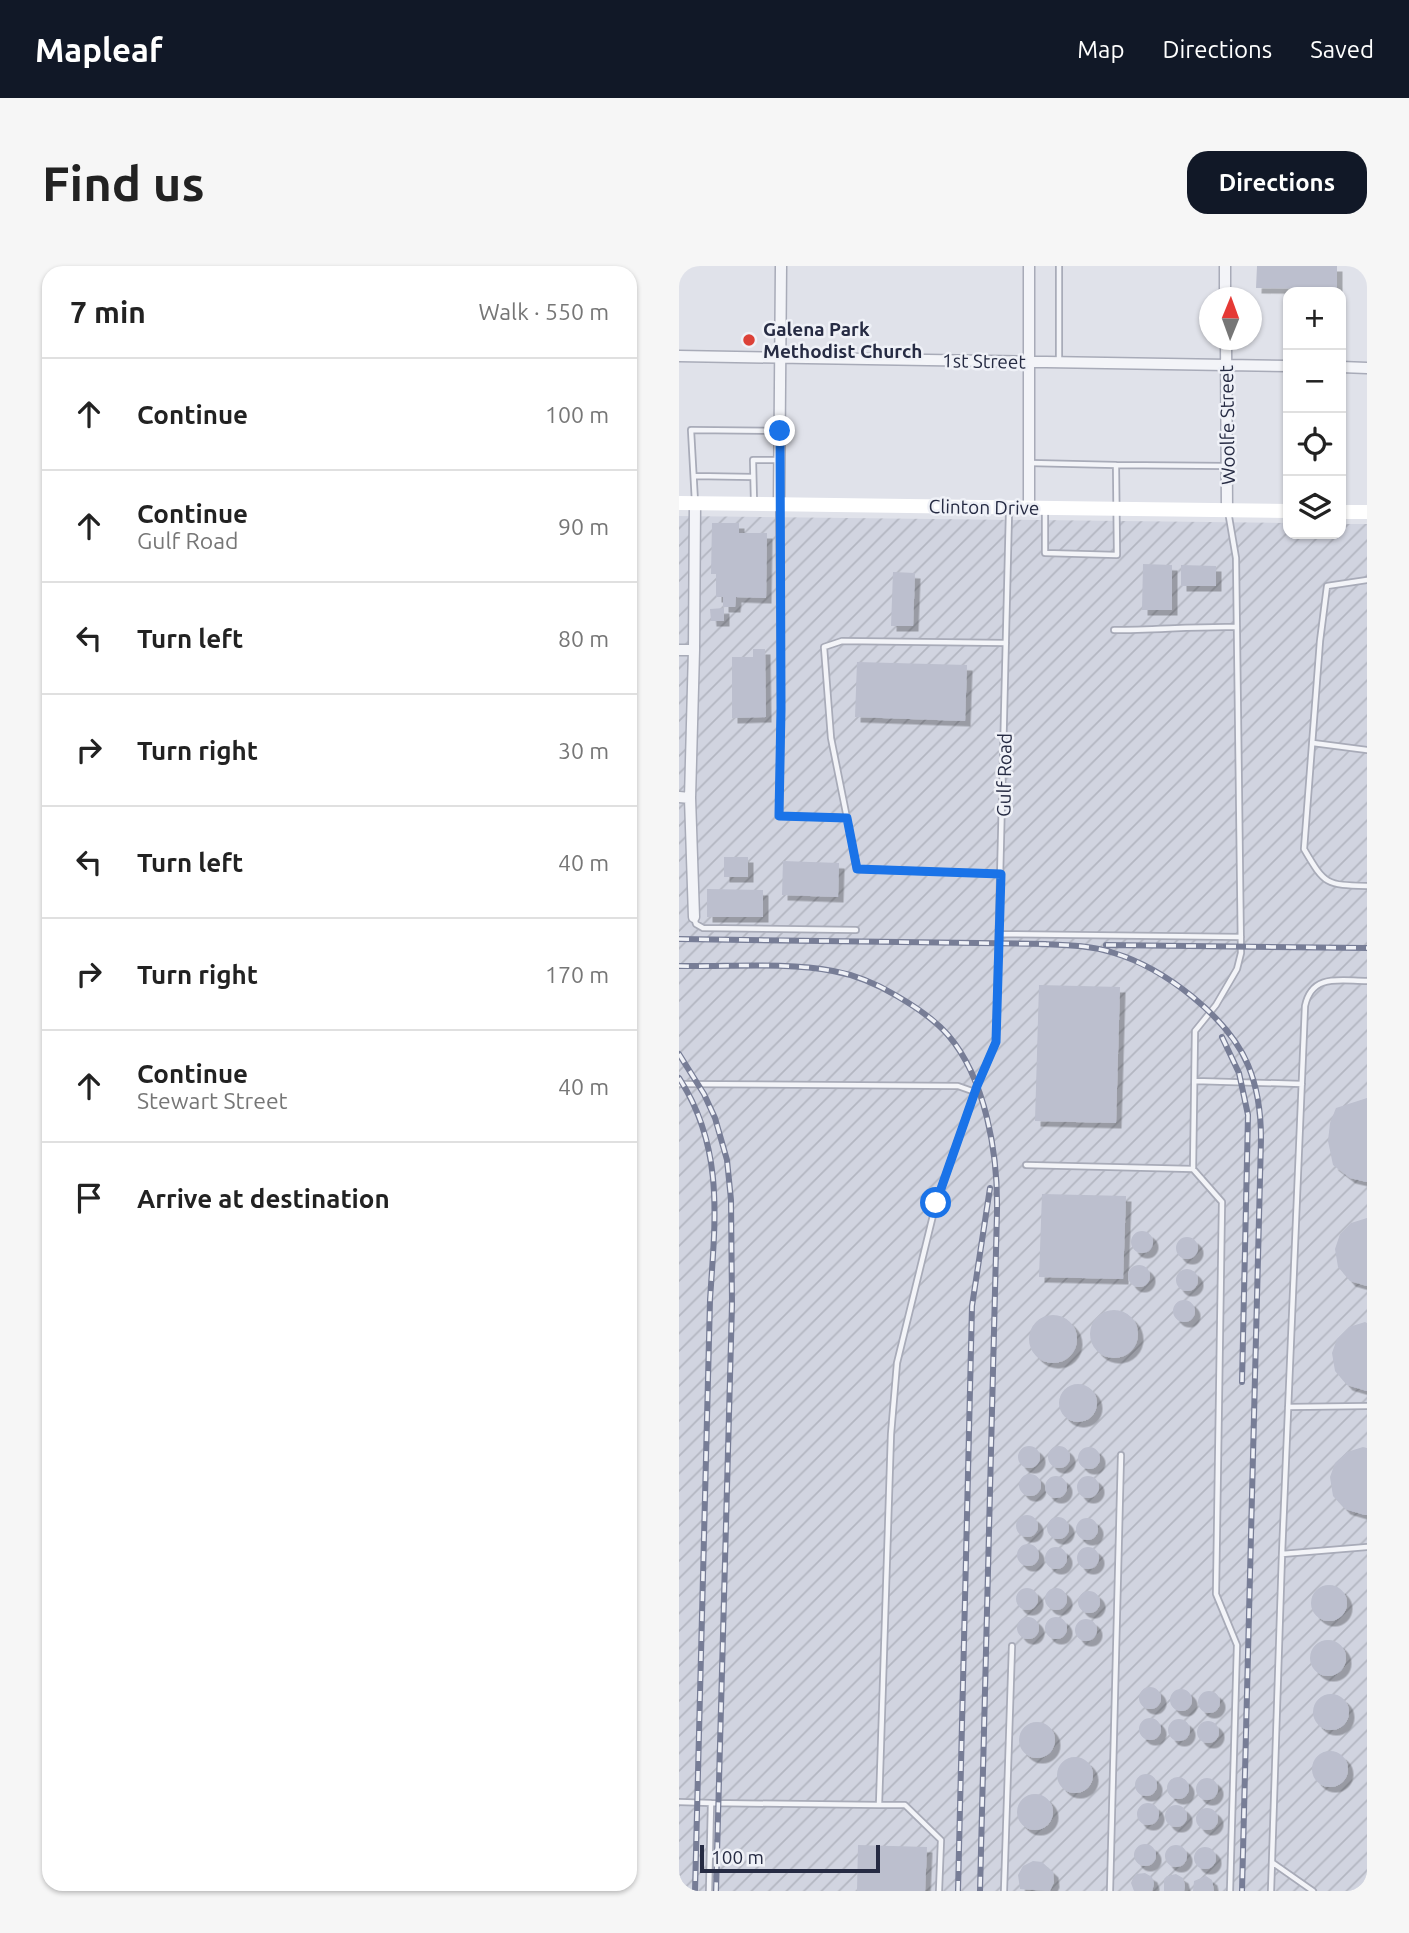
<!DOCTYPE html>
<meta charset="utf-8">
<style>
:root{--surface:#fff;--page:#f6f6f6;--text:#222;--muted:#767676;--line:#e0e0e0;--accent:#111827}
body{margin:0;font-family:Ubuntu,sans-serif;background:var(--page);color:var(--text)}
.controls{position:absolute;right:21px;top:21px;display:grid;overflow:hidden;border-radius:14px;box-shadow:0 2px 5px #0004}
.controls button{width:63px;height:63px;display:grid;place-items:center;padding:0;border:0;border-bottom:2px solid var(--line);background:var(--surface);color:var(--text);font:35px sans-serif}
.compass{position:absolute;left:520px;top:21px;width:63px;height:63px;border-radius:50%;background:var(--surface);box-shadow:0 2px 5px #0004;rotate:1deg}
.scale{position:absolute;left:21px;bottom:18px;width:180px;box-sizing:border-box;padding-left:7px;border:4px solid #262b43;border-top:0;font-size:19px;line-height:24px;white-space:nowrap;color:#262b43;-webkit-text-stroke:5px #eff1f7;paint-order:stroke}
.stop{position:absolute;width:21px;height:21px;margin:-16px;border:5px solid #1a73e8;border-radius:50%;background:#fff}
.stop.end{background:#1a73e8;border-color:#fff;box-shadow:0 2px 7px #0008}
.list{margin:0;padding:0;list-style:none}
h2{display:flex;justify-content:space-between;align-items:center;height:91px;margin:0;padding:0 28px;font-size:30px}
h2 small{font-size:23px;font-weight:400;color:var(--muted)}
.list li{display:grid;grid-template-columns:46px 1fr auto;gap:21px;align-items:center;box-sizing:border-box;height:112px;padding:0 28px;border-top:2px solid var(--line)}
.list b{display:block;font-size:26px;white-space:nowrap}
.list p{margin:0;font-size:23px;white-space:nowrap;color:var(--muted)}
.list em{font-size:23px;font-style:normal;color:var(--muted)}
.icon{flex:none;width:38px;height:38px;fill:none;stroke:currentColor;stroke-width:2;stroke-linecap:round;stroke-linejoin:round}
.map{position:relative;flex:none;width:688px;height:1625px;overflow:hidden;border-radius:21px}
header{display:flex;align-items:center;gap:42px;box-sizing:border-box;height:98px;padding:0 35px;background:var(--accent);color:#fff}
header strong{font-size:33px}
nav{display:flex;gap:38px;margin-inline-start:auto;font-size:24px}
.intro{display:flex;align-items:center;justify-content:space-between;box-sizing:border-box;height:168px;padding:0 42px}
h1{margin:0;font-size:49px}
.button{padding:18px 32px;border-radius:21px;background:var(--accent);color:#fff;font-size:24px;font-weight:700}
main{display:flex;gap:42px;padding:0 42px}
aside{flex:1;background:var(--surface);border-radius:21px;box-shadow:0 2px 5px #0004}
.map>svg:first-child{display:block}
.industrial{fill:url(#industrial-furrows)}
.building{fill:#bcbfce;filter:url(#shadow)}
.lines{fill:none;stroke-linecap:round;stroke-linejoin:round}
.lane-casing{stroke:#a8abb8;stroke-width:8}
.street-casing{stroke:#a8abb8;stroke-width:13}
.lane{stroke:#f3f4f8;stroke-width:4.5}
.street{stroke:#f3f4f8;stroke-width:10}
.secondary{stroke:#fff;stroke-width:14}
.rail-casing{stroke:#777d96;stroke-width:6}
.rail{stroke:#eff1f7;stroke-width:3.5;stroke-dasharray:10;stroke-linecap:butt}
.route{stroke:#1a73e8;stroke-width:9}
.poi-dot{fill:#dc4138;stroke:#eff1f7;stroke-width:2.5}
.labels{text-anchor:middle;stroke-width:5;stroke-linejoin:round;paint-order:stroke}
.poi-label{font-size:19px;font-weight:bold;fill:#262b43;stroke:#eff1f7;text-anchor:start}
.street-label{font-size:19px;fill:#262b43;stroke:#eff1f7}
</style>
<header>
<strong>Mapleaf</strong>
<nav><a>Map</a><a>Directions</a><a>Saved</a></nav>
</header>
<div class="intro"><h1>Find us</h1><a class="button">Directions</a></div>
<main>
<aside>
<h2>7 min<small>Walk · 550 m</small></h2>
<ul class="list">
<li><svg class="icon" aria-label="ahead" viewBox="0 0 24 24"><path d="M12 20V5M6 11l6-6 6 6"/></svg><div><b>Continue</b></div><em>100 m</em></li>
<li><svg class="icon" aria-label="ahead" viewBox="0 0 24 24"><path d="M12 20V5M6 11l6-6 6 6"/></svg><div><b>Continue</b><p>Gulf Road</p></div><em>90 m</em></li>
<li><svg class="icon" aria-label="left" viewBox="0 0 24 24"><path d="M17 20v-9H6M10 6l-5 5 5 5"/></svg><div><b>Turn left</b></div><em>80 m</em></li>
<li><svg class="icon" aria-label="right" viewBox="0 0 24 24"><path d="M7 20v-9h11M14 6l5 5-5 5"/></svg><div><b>Turn right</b></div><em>30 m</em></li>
<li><svg class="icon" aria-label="left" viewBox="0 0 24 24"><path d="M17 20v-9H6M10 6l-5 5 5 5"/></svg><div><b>Turn left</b></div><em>40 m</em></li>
<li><svg class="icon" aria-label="right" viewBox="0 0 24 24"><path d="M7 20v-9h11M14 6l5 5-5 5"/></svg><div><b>Turn right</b></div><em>170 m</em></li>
<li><svg class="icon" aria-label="ahead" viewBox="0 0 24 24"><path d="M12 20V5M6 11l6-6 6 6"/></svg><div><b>Continue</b><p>Stewart Street</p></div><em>40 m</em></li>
<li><svg class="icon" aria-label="arrive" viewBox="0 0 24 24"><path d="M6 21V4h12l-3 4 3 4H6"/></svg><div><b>Arrive at destination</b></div></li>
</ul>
</aside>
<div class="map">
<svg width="688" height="1625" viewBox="0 0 688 1625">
<defs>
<pattern id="industrial-furrows" width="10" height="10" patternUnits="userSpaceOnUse" patternTransform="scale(1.75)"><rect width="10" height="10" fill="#d1d4e0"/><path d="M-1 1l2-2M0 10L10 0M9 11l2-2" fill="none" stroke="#b3b6c1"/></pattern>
<filter id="shadow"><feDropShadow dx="5.5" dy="5.5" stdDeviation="0" flood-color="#0004"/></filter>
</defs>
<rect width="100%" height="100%" fill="#e0e2ea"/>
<path class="industrial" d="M0 250 609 257V268H662V258H688V1625H0Z"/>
<path class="building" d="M578 0H658V23L577 22Z
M33 257H60V267H88L87 332 57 331 56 341H44V331H37V308H32Z
M464 298 493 299V344H463Z
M502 299 537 300V320H502Z
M214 306 236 307 234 360H212Z
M45 342V355H32L31 343Z
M74 383H86L87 451 53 452V391H74Z
M178 396 288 399 286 455 176 451Z
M45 591H69V611H45Z
M104 595 160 597 159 631 103 629Z
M28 623 84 624V651H28Z
M360 719 441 721 437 857 356 855Z
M688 832V916L671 912 654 899 649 875 651 857 657 842Z
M363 928 447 930 444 1013 360 1011Z
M688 952V1020L671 1015 659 1001 656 983 661 968 672 957Z
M452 976a11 11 0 1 1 22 0a11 11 0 1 1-22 0Z
M497 982a11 11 0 1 1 22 0a11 11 0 1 1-22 0Z
M449 1010a11 11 0 1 1 22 0a11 11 0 1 1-22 0Z
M497 1014a11 11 0 1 1 22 0a11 11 0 1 1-22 0Z
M494 1045a11 11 0 1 1 22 0a11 11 0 1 1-22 0Z
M411 1068a24 24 0 1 1 48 0a24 24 0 1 1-48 0Z
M350 1073a24 24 0 1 1 48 0a24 24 0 1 1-48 0Z
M686 1056 688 1057V1125L668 1119 656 1105 653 1087 658 1073 670 1061Z
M380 1137a19 19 0 1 1 38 0a19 19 0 1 1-38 0Z
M369 1191a11 11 0 1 1 22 0a11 11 0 1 1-22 0Z
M339 1191a11 11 0 1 1 22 0a11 11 0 1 1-22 0Z
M399 1192a11 11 0 1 1 22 0a11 11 0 1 1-22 0Z
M684 1181 688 1182V1249H686L666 1243 654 1230 651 1211 656 1197 668 1186Z
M340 1219a11 11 0 1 1 22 0a11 11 0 1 1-22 0Z
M366 1221a11 11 0 1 1 22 0a11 11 0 1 1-22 0Z
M398 1221a11 11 0 1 1 22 0a11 11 0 1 1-22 0Z
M337 1260a11 11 0 1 1 22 0a11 11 0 1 1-22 0Z
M368 1262a11 11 0 1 1 22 0a11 11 0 1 1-22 0Z
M397 1263a11 11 0 1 1 22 0a11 11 0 1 1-22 0Z
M338 1289a11 11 0 1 1 22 0a11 11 0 1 1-22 0Z
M366 1292a11 11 0 1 1 22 0a11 11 0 1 1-22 0Z
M398 1292a11 11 0 1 1 22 0a11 11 0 1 1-22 0Z
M632 1337a18 18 0 1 1 36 0a18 18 0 1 1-36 0Z
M337 1333a11 11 0 1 1 22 0a11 11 0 1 1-22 0Z
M366 1333a11 11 0 1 1 22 0a11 11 0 1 1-22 0Z
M399 1336a11 11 0 1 1 22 0a11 11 0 1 1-22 0Z
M366 1362a11 11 0 1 1 22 0a11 11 0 1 1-22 0Z
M338 1362a11 11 0 1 1 22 0a11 11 0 1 1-22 0Z
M396 1364a11 11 0 1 1 22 0a11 11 0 1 1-22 0Z
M631 1392a18 18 0 1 1 36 0a18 18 0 1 1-36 0Z
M460 1432a11 11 0 1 1 22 0a11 11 0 1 1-22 0Z
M491 1434a11 11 0 1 1 22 0a11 11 0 1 1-22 0Z
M519 1436a11 11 0 1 1 22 0a11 11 0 1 1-22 0Z
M634 1446a18 18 0 1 1 36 0a18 18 0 1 1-36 0Z
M460 1463a11 11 0 1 1 22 0a11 11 0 1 1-22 0Z
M489 1464a11 11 0 1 1 22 0a11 11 0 1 1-22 0Z
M518 1466a11 11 0 1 1 22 0a11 11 0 1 1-22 0Z
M340 1474a18 18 0 1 1 36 0a18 18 0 1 1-36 0Z
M633 1503a18 18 0 1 1 36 0a18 18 0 1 1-36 0Z
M378 1509a18 18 0 1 1 36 0a18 18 0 1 1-36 0Z
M456 1519a11 11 0 1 1 22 0a11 11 0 1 1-22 0Z
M488 1522a11 11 0 1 1 22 0a11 11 0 1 1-22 0Z
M517 1523a11 11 0 1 1 22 0a11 11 0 1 1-22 0Z
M338 1546a18 18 0 1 1 36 0a18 18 0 1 1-36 0Z
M458 1548a11 11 0 1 1 22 0a11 11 0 1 1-22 0Z
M486 1550a11 11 0 1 1 22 0a11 11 0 1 1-22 0Z
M517 1553a11 11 0 1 1 22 0a11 11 0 1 1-22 0Z
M455 1589a11 11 0 1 1 22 0a11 11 0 1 1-22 0Z
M486 1590a11 11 0 1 1 22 0a11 11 0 1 1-22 0Z
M179 1579 248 1581 246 1625H178Z
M515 1592a11 11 0 1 1 22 0a11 11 0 1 1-22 0Z
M354 1595 363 1596 374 1606 375 1616 371 1625 341 1623 339 1609 344 1600Z
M466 1607 473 1611 475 1618 473 1625H455L452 1617 454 1612 457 1608Z
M497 1608 504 1612 506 1620 505 1625H485V1613L488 1610Z
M527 1610 533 1614 535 1625H514L515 1615Z"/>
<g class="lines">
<g class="lane-casing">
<path id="lane" d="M380 96V0
M351 197 437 199 438 289 366 287V243
M437 199 548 200
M15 210 74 211
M16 236 12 164 99 165
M75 236 74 194H100
M100 241 102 443 100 550 168 552 178 603 322 608
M549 245 557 292 562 687 558 703 537 739 516 765 514 903 543 936 537 1328 558 1379 551 1625
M688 314 648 320 641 375 625 583C646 619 647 619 688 620
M435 364C477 364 517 360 558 361
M634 477 688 484
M168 552 152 472 145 381 163 375 327 377
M15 652 17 658 24 662 177 664
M321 668 562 671
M516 815 623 818
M0 818 279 820 296 826
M347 899 514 903
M609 1141 688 1140
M603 1288 688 1281
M0 1536 32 1537 30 1625
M32 1537 200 1539 212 1168 218 1097 257 937 298 820 317 776 330 246
M200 1539H226L262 1574 260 1625
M594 1597 634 1625
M325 1625 333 1380
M431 1625 442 1189
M592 1625 603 1288 626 740C633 707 661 715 688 715"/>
</g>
<g class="street-casing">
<path id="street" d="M546 0V32
M547 74 548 244
M0 90 609 100
M662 101 688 102
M100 238 102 0
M350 242V0
M0 384H15
M0 531 11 532
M15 651 11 532 15 384 16 237"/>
</g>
<use href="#lane" class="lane"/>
<use href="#street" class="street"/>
<path class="secondary" d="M0 237 609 245
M662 246H688"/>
<g class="rail-casing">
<path id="rail" d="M0 673 367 678
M360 678C385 679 411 679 435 687 485 702 549 751 569 799 579 823 582 848 582 873L563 1625
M427 679 688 682
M0 700C48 701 107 696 154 705 177 709 198 718 218 730 237 741 255 753 269 769 307 813 319 889 318 945L301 1625
M543 771 560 807 569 849 563 1116
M0 788 25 828 36 852 48 894 52 934 53 1038 37 1625
M0 812C46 883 36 955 31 1034L16 1625
M279 1625 293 1040 311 922"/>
</g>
<use href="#rail" class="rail"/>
</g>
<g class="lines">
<path class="route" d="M101 165 102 443 100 550 168 552 178 603 322 608 317 776 298 820 257 937"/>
</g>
<circle class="poi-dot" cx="70" cy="74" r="7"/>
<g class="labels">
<g class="poi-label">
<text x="84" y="70">Galena Park<tspan x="84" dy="22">Methodist Church</tspan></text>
</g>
<g class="street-label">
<text transform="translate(305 95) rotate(1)" y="7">1st Street</text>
<text transform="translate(548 159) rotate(-91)" y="7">Woolfe Street</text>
<text transform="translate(305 241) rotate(1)" y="7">Clinton Drive</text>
<text transform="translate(325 509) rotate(-89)" y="7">Gulf Road</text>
</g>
</g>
</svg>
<div class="controls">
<button>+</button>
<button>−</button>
<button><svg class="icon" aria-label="locate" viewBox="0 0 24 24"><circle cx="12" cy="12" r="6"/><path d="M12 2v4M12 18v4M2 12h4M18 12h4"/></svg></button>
<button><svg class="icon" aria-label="layers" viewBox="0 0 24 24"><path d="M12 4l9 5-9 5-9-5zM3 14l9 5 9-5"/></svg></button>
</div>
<svg class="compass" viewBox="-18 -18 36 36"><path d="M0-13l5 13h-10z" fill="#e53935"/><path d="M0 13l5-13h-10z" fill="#767676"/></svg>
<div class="scale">100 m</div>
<div class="stop" style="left:257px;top:937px"></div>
<div class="stop end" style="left:101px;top:165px"></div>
</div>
</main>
